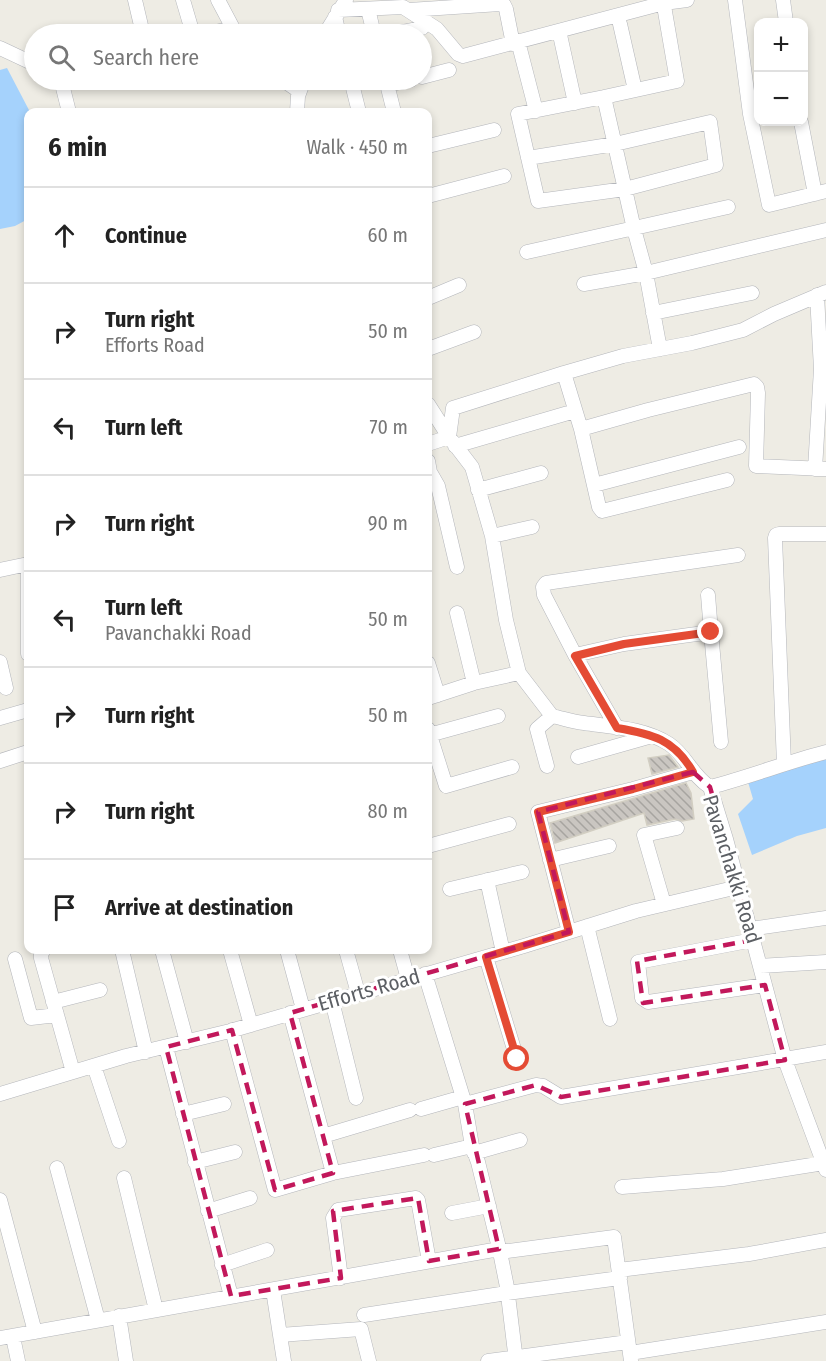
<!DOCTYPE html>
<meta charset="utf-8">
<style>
:root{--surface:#fff;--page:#f2f2f2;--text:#222;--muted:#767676;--line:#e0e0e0}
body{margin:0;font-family:"Fira Sans Condensed",sans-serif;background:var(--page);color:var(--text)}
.controls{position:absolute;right:18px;top:18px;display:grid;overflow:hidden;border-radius:12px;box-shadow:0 3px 9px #0003}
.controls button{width:54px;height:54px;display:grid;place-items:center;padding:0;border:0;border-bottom:2px solid var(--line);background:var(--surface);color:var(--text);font:30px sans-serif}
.stop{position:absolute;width:18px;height:18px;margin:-14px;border:4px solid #e44b34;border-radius:50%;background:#fff}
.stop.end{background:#e44b34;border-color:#fff;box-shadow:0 2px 6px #0008}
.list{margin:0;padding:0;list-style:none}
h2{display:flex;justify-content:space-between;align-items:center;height:78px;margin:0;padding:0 24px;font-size:26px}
h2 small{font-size:20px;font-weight:400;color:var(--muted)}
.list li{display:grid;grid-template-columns:39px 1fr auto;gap:18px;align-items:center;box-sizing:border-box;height:96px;padding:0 24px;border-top:2px solid var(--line)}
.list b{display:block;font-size:22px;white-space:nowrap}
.list p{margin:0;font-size:20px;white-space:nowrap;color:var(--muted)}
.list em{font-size:20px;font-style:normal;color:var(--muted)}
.icon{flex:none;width:33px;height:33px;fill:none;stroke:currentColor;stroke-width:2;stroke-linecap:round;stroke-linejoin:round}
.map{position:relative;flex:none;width:826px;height:1361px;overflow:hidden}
.search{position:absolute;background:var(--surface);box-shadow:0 3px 9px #0003;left:24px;top:24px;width:408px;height:66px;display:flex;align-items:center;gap:15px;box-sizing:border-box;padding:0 21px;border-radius:33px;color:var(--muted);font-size:22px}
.panel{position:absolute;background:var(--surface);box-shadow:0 3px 9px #0003;left:24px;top:108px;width:408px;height:846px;border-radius:12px}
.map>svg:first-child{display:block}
.water{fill:#a5d2fc}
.building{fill:url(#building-back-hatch);stroke:#d2cec2;stroke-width:1.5}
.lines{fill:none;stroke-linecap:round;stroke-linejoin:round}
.minor-casing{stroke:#b4b6bb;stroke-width:15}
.minor{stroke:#fff;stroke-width:14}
.route{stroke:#e44b34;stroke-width:8}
.marked{fill:none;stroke:#c2185b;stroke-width:4.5;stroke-dasharray:12 8;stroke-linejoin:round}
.labels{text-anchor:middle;stroke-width:6;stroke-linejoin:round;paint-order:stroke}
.street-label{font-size:21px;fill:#5c5f64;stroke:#fff}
</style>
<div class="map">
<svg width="826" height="1361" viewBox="0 0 826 1361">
<defs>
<pattern id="building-back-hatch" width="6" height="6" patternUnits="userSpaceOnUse" patternTransform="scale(1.5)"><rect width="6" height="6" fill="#cac6c1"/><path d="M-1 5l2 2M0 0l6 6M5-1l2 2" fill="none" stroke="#a7a4a0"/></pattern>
</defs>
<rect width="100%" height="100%" fill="#eeece4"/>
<path class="water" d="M7 68 30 112 28 219 15 226 0 229V70Z
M826 758V828L797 836 752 855 738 814 753 799 748 782Z"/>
<path class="building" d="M669 755 678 767 652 774 648 758Z
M686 783 691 793 694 819 682 821 675 819 647 825 644 813 555 843 550 823Z"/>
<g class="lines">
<g class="minor-casing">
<path id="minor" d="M135 0 143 34
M183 0 193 34
M218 0 236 34
M735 0 750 114 769 205 826 191
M783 0 786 22
M368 9 374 34
M338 10 403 7 437 29 458 54 463 56 664 3 687 0
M409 10 500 4 504 5 506 9 513 44
M335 17 339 34
M620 24 635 90
M206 34 233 28
M325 34 346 0
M391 34 422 28
M560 35 575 103
M0 48 34 64
M520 49 536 111
M422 77 449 70
M61 80 69 112
M283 80 299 91
M351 80 359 112
M386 80 394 112
M387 85 411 80
M297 112 298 96 304 80
M801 122 815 194
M428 146 494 130
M528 158 615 144 710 122 716 165 625 189 538 201 518 114 604 97
M428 196 504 176
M527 252 728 207
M584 284 646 273 826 230
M428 298 459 285
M653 313 752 293
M428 349 474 332
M660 349 646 273 634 229 604 97 677 81 663 0
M564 373 581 429 599 507 602 511 727 480
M428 404 449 437 472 467 492 536 506 620 519 673 552 716C562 718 573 722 584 723 612 727 644 728 669 744 686 755 692 776 710 787L726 839 785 1060 826 1170
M581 429 648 410 754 384 757 387 758 393 756 466 826 469
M449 437 453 408 564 373 623 356 692 343 743 330 774 314 826 292
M428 444 449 437
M455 446 575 411
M428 461 430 472 438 486 457 567
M815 469 821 369 817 295
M594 485 739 447
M478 490 541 473
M492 536 532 527
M28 564V654
M0 570 28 564
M708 595 711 632
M457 613 474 683
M575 655 544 595 543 587 546 583 738 555
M0 662 6 688
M428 663 438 695
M428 698 474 683 519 673
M0 718 28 710
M617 728 575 655 624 644 711 632 721 742
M428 729 446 786 512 767
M429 735 498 716
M578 757 652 736
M0 761 28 752
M784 764 775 538 776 535 779 534H826
M547 766 537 729 552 716
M710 787C749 777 787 762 826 752
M428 846 509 824
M550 860 609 846
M487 880 503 952
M450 889 522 872
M664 904 644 835 677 828
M587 926 610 1019
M750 929 826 918
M569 932 538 812 633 789 693 772
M753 940 638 962 642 998 648 1002 765 985
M44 950 41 953V958L73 1072
M122 950 146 1052
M162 950 187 1042
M230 950 251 1025
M287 950 303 1009
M346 950 358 993
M400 950 408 979
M486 957 517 1059
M15 959 31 1018 57 1015
M760 966 826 962
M425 974 465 1104 472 1146 478 1162 500 1252 507 1287 516 1361
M332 1001 356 1098
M53 1002 100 990
M232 1030 275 1190 333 1173 290 1013
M166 1047 231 1296
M94 1066 119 1141
M0 1094 126 1056 230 1031 524 946 636 911 738 887
M465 1104 536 1085 543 1086 561 1097 826 1052
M421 1109 463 1097
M183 1114 224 1104
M323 1136 410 1110
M474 1153 520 1140
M434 1155 472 1146
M195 1162 235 1152
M57 1168 98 1320
M333 1173 424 1155
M124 1178 156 1310
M622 1187 723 1179 824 1163
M0 1200 35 1332
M208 1211 250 1198
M452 1213 489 1206
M500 1252 614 1237 631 1361
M222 1265 267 1250
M619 1270 749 1254 826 1240
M341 1278 333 1218 338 1210 416 1198 418 1200 429 1261
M273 1290 284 1361
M364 1315 507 1293 620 1278
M119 1316 126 1361
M280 1335 361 1329 369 1361
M13 1337 18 1361
M0 1338 499 1249
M630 1353 826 1322
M488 1361 628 1342"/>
</g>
<use href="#minor" class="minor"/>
</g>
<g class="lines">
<path class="route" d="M517 1059 486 957 569 932 538 812 633 789 693 772C674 739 652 734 617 728L575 656 624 644 711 632"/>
</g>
<path class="marked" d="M693 772 710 787 753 940 637 961 643 1003 765 985 785 1060 561 1097 536 1085 465 1104 499 1249 429 1261 418 1198 333 1211 341 1278 231 1296 166 1047 232 1030 275 1190 333 1173 290 1013 569 932 538 812Z"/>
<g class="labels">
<g class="street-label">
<text transform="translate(732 869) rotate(73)" y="7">Pavanchakki Road</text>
<text transform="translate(369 990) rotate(-16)" y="7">Efforts Road</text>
</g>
</g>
</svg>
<div class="controls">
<button>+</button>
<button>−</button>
</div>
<div class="stop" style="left:517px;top:1059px"></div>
<div class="stop end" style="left:711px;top:632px"></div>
<div class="search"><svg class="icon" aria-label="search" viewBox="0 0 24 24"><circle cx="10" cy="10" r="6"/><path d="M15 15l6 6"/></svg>Search here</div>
<section class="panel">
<h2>6 min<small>Walk · 450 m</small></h2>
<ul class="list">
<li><svg class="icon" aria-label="ahead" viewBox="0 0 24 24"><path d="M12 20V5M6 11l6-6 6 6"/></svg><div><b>Continue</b></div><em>60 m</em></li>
<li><svg class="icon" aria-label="right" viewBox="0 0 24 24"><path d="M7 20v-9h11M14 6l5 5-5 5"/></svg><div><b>Turn right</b><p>Efforts Road</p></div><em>50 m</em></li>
<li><svg class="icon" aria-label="left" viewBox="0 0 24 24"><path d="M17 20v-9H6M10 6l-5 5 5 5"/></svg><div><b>Turn left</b></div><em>70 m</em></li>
<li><svg class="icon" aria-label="right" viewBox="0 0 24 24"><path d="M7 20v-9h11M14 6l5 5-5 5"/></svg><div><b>Turn right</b></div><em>90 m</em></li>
<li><svg class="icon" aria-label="left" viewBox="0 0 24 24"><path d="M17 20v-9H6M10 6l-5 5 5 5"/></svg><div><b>Turn left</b><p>Pavanchakki Road</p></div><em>50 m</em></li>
<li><svg class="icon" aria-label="right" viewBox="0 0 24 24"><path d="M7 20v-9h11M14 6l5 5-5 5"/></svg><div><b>Turn right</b></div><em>50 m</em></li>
<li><svg class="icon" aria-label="right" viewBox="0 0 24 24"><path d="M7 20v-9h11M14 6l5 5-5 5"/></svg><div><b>Turn right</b></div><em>80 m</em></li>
<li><svg class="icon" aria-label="arrive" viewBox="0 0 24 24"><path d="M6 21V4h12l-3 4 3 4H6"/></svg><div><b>Arrive at destination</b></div></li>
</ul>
</section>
</div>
